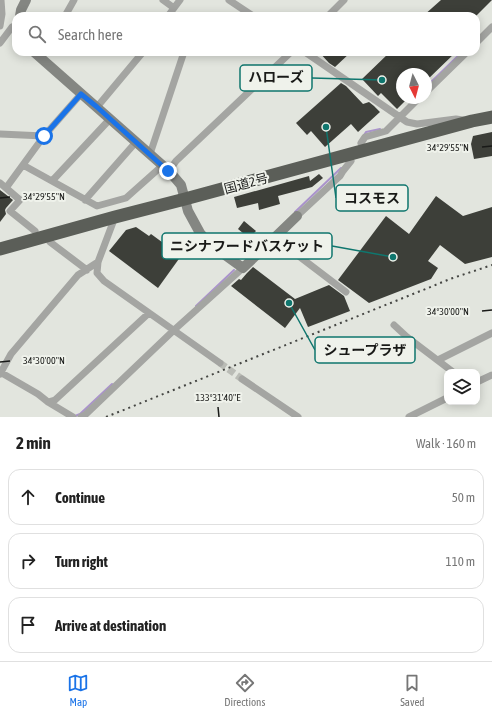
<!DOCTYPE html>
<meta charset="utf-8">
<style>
:root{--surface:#fff;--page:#f2f2f2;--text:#222;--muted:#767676;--line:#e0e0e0;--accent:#1a73e8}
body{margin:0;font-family:"Asap Condensed","Noto Sans JP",sans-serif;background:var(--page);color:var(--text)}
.controls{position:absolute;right:12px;bottom:12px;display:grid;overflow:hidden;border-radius:8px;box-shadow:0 2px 10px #0003}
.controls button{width:36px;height:36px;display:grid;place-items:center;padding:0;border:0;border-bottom:1px solid var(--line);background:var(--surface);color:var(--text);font:20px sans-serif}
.compass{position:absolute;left:396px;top:68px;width:36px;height:36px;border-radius:50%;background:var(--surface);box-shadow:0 2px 10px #0003;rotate:174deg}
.stop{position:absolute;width:12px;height:12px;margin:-9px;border:3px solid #1a73e8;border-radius:50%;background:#fff}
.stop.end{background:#1a73e8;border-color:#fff;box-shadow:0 1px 4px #0008}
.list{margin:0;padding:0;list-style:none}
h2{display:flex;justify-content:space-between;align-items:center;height:52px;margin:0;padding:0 16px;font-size:17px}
h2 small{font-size:13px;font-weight:400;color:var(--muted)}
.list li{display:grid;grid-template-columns:26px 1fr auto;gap:12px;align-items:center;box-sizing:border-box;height:56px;margin:0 8px 8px;padding:0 8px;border:1px solid var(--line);border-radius:12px}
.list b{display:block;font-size:15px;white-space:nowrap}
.list em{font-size:13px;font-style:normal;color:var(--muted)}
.icon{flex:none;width:22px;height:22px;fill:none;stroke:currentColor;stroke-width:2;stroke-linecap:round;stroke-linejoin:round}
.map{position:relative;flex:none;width:492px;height:417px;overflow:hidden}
.search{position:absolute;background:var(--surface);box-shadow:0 2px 10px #0003;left:12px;right:12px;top:12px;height:44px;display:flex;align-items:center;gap:10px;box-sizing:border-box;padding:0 14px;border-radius:12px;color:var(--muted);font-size:15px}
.sheet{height:244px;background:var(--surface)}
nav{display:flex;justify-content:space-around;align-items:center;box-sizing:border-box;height:56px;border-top:1px solid var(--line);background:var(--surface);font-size:11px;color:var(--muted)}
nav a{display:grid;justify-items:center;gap:2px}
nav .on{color:var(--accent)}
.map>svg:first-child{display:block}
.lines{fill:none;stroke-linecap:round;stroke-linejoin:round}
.stream{stroke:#aa93cc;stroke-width:2}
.building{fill:#3d3f39}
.street-tunnel{stroke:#babcb6;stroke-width:7;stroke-dasharray:7 3.5;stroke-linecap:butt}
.street{stroke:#a4a5a2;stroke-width:7}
.secondary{stroke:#848682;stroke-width:10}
.highway{stroke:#5b5e58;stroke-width:13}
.rail{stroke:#454643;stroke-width:2;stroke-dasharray:2 4;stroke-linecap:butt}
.route{stroke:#1a73e8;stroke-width:5}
.ticks{fill:none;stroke:#191a18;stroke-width:1.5}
.labels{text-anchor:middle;stroke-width:4;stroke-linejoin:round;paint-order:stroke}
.street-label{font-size:13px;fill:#191a18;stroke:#eff2eb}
.ticks-label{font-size:10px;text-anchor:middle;fill:#191a18;stroke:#eff2eb;stroke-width:4;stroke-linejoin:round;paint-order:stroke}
.leader{fill:none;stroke:#0f766e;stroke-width:1.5}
.callout-dot{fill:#0f766e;stroke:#eff2eb;stroke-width:1.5}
.callout{fill:#eff2eb;stroke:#0f766e;stroke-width:1.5}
.callout-label{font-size:14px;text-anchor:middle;font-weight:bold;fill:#191a18}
</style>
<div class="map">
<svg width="492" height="417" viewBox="0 0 492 417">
<rect width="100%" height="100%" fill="#e2e5de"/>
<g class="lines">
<path class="stream" d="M426 87 462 52
M364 135 366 132 380 129
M295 212 341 168
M196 306 234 270
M75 416 80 414 112 384"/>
</g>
<path class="building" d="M441 0H492L476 16H423Z
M319 52H351L335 67 329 63Z
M390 52H456L426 81V74H402V98H408L397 109 381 93 378 96 362 79Z
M341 83 346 86 363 104 369 102 374 106 380 112 358 132 351 124 325 147 311 131 307 135 296 123Z
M492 132V156L474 159 471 144 473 136Z
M319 174 323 178 312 187 278 196 280 204 259 210 258 203 237 208 234 197 309 176 310 181Z
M0 190 13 200 6 208 5 210 6 214 0 222Z
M436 196 463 216 492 207V257L465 264 440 245 428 261 438 268 431 279 369 303 338 280 386 216 409 234Z
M244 221 256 231 249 238 238 229Z
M136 227 149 236 151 234 181 256 158 288 109 251 126 230Z
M253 267 295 299 329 285 344 296 350 311 308 327 300 308 285 328 231 286 239 279 241 280 247 273Z"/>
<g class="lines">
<path class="street-tunnel" d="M220 363 242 379"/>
<path class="street" d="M163 0 174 8 168 16
M229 0 253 16
M174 8 180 0
M65 16 74 0
M328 16 344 0
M0 26 2 14 1 0
M0 43 12 27 16 26
M476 43 492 27
M305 52 407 122 417 124 456 119 463 120
M426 92 467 52
M97 107 143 52
M0 134 44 136 81 94
M361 143 365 137 386 131 419 98
M150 154 184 52
M23 165 97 206 126 198 163 165
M169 171 176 161 291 52
M52 181 110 119
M0 183 6 188 44 136
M6 188 20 200 10 211 35 231
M85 200 136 142
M297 216 340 176 343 171 351 161
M115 217 98 262 97 273 104 281 220 363
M275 238 346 292
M50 242 87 270
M394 325 407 337 453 372
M438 360 492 333
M0 372 38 394 48 402 73 417
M0 374 11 354 78 275 98 262
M242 379 298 417
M477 382 492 375
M48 402 55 400 149 313
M81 417 85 415 174 330 243 268
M409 417 447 398"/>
<path class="secondary" d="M20 16 21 10 26 0
M34 52 169 171 181 185 188 211 200 233 208 242 218 250 243 268 297 216"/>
<path class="highway" d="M0 249 115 217 185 199 472 121 492 117"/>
<path class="rail" d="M106 417 428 288 450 279 492 265"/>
</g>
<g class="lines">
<path class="route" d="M44 136 81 94 97 107 168 171"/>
</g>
<path class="ticks" d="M482 147 492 146M0 198 10 197M482 311 492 310M0 362 10 361M218 407 219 417"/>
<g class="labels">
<g class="street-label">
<text transform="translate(246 183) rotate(-15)" y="5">国道2号</text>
</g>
</g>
<g class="ticks-label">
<text x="448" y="151">34°29'55"N</text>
<text x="44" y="200">34°29'55"N</text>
<text x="448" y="315">34°30'00"N</text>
<text x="44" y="364">34°30'00"N</text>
<text x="218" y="401">133°31'40"E</text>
</g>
<path class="leader" d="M382 80L312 78M326 127L336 198M393 257L332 246M289 303L315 350"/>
<g class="callout-dot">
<circle cx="382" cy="80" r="4"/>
<circle cx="326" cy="127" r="4"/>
<circle cx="393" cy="257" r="4"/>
<circle cx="289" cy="303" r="4"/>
</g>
<g class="callout">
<rect x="240" y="65" width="72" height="26" rx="4"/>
<rect x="336" y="185" width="72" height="26" rx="4"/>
<rect x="162" y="233" width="170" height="26" rx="4"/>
<rect x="315" y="337" width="100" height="26" rx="4"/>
</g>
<g class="callout-label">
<text x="276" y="82">ハローズ</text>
<text x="372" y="203">コスモス</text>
<text x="247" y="251">ニシナフードバスケット</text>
<text x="365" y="355">シュープラザ</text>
</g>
</svg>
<div class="controls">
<button><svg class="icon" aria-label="layers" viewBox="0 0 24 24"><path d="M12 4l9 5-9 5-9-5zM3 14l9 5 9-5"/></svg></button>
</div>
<svg class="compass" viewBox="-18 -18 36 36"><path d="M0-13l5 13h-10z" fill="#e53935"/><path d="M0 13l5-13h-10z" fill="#767676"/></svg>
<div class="stop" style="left:44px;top:136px"></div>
<div class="stop end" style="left:168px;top:171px"></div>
<div class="search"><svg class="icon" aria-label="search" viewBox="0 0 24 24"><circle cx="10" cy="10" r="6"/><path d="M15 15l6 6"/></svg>Search here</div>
</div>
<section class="sheet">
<h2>2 min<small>Walk · 160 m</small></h2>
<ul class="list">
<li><svg class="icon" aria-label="ahead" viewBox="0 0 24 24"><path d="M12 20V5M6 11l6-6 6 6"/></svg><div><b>Continue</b></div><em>50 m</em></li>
<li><svg class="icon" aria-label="right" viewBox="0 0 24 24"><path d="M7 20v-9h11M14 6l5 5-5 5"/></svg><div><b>Turn right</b></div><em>110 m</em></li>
<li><svg class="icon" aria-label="arrive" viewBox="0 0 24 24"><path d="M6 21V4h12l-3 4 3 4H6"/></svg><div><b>Arrive at destination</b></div></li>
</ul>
</section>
<nav>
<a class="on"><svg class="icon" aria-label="map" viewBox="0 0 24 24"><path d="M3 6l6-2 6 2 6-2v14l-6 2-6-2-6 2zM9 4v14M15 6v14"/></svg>Map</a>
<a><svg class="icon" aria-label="directions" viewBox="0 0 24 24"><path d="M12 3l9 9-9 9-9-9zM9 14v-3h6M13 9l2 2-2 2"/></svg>Directions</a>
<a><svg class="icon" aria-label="saved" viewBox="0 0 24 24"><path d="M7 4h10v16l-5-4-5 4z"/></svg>Saved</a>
</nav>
